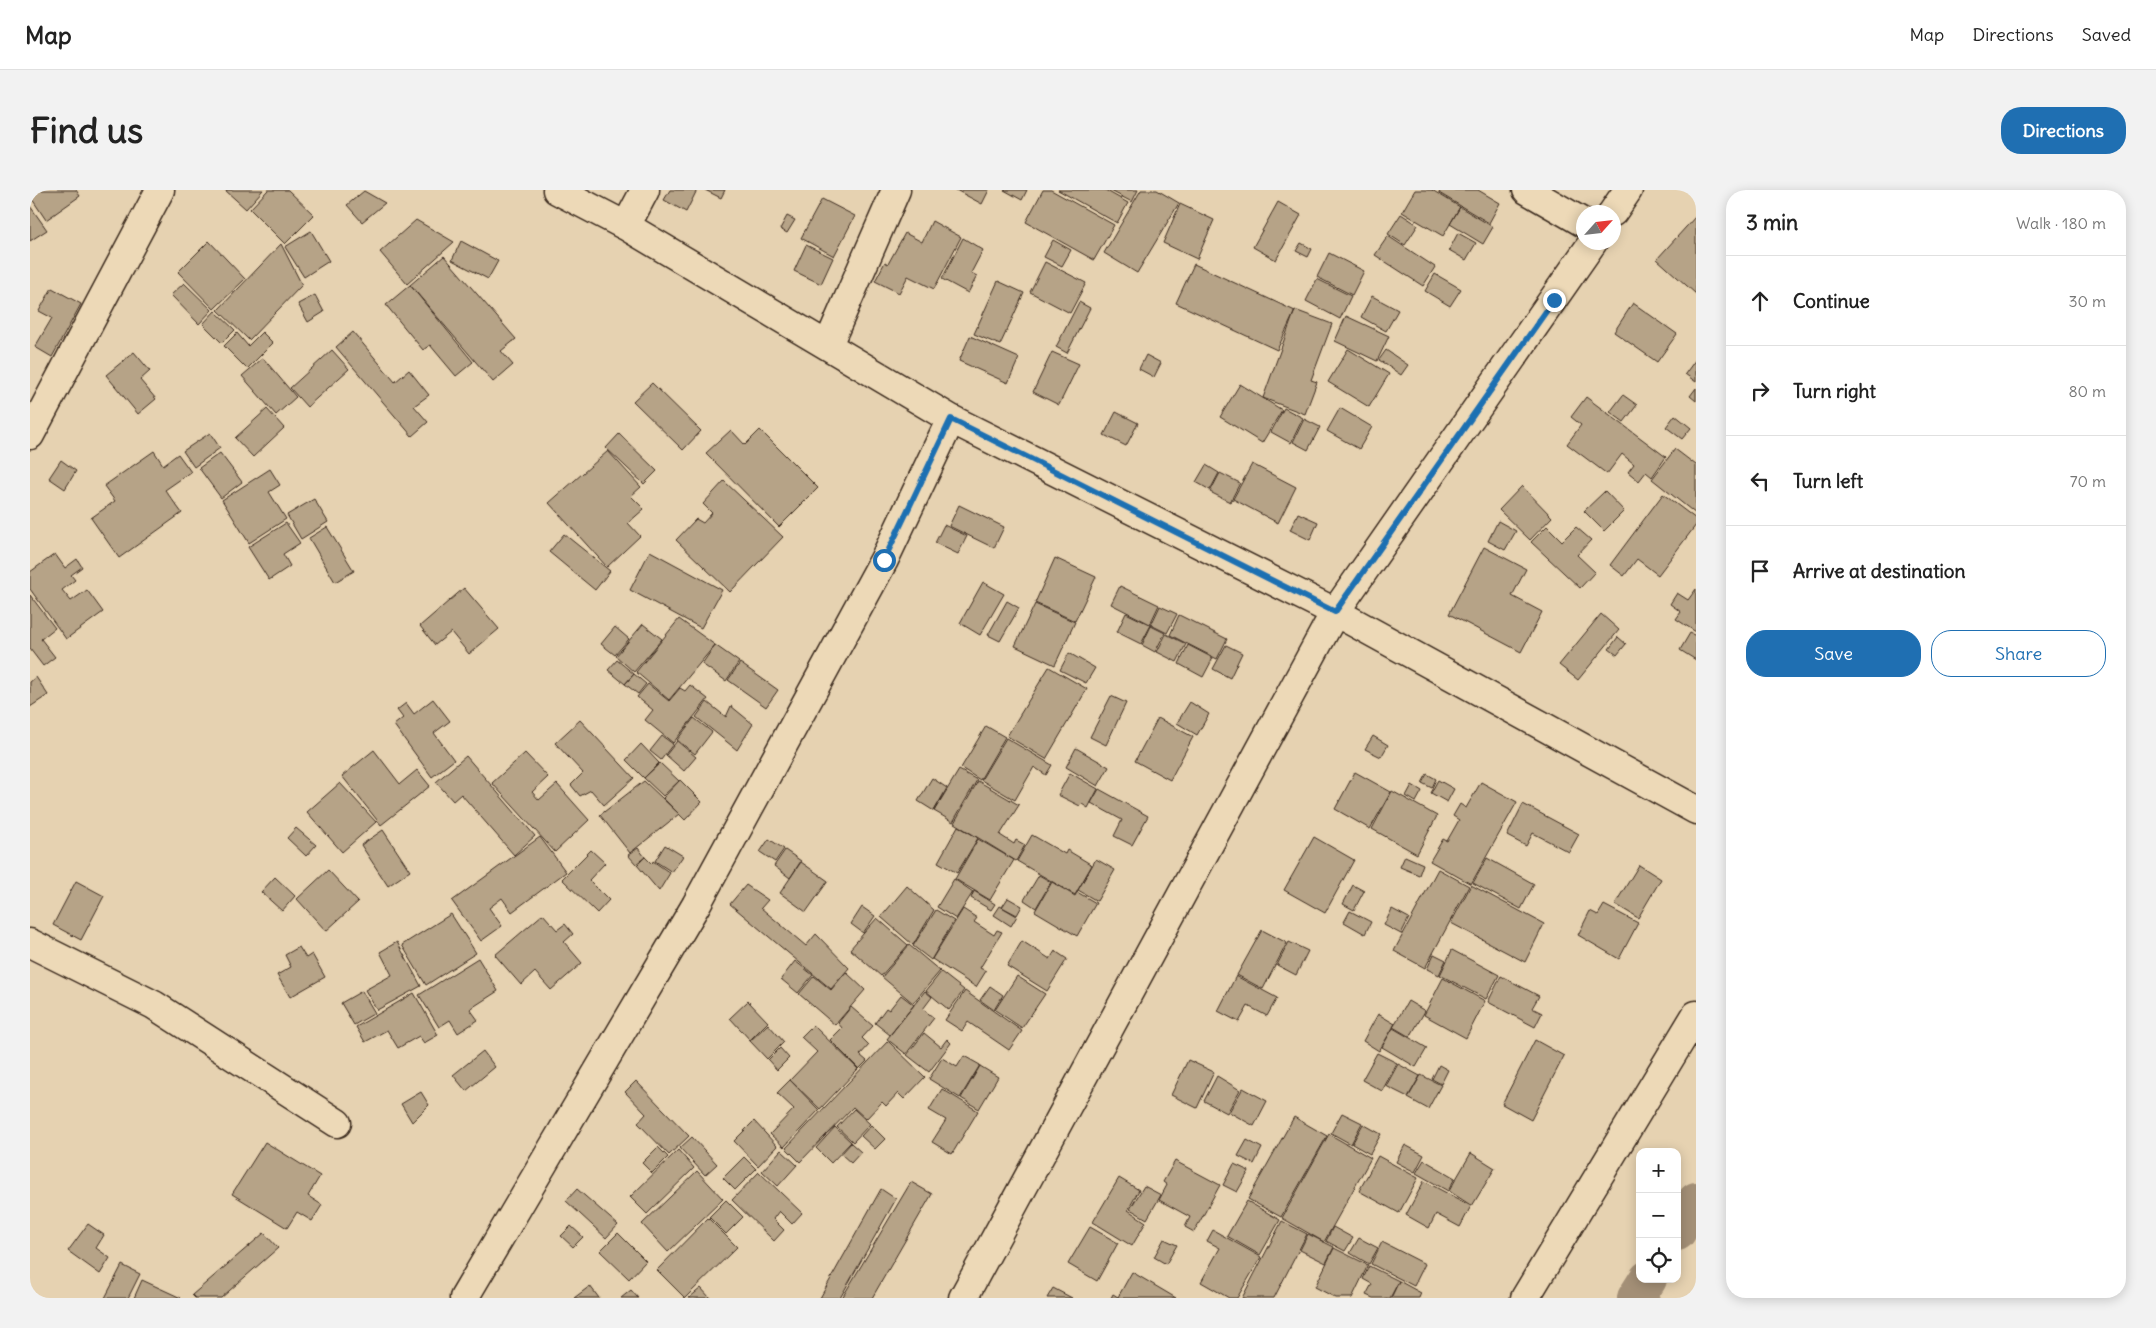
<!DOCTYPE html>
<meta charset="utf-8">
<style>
:root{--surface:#fff;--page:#f2f2f2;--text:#222;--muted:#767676;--line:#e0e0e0;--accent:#1f6fb2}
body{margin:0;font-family:Delius,sans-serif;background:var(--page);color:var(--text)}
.controls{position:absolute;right:15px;bottom:15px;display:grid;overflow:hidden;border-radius:10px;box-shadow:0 2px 12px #0003}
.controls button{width:45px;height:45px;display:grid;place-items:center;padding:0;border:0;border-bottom:1px solid var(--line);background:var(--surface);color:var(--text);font:25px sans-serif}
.compass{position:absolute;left:1546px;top:15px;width:45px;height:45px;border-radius:50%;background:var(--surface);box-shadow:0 2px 12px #0003;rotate:63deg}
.stop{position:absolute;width:15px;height:15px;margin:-11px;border:4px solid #1f6fb2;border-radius:50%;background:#fff}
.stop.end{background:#1f6fb2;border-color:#fff;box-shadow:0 1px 5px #0008}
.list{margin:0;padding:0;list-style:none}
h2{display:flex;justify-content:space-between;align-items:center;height:65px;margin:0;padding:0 20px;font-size:21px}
h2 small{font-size:16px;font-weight:400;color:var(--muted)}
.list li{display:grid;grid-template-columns:32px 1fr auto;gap:15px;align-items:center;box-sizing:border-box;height:90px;padding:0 20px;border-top:1px solid var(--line)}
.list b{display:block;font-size:19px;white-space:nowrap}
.list em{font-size:16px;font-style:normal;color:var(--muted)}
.actions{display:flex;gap:10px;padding:15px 20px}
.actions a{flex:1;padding:11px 0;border:1px solid var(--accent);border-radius:20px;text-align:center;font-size:18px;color:var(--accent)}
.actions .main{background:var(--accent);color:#fff}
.icon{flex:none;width:28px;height:28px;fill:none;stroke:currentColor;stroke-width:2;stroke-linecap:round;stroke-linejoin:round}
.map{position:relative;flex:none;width:1666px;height:1108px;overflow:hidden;border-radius:20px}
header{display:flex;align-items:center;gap:30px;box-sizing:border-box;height:70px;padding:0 25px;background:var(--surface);border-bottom:1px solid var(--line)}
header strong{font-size:24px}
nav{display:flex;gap:28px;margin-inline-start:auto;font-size:18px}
.intro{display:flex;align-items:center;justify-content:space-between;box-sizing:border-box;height:120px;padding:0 30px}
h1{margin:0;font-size:35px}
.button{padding:12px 22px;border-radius:20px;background:var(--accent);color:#fff;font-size:18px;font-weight:700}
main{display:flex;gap:30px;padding:0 30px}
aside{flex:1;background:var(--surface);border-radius:20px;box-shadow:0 2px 12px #0003}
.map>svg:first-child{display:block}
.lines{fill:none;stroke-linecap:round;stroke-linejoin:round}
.canal{stroke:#a38f76;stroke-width:38}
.building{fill:#b6a387;stroke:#3b2a1e}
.minor-casing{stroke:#3b2a1e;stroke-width:31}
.minor{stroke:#edd9b7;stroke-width:28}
.route{stroke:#1f6fb2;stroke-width:6}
</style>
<header>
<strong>Map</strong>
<nav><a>Map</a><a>Directions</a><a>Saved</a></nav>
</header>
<div class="intro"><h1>Find us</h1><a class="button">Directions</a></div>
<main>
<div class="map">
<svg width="1666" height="1108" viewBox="0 0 1666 1108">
<rect width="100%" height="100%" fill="#e6d2b1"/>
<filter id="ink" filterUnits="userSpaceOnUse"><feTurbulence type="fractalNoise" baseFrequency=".02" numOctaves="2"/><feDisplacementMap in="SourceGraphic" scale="10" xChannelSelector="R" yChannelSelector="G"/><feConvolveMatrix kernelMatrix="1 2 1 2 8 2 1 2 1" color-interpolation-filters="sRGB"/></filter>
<g filter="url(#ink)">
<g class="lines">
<path class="canal" d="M1647 1042 1666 1011
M1606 1108 1618 1089"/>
</g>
<path class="building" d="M0 0H46L50 6 16 30 0 6Z
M195 0H233L216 19Z
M238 0H258L284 25 255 54 220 19Z
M640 0H667L656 22 634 10Z
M675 0H695L691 8Z
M926 0H959L952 14Z
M974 0H997L992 10Z
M1013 0H1021L1084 35 1064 70 996 32Z
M1028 0H1075L1098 13 1087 33Z
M1079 0H1108L1102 12Z
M1111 0H1127L1149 13 1107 83 1074 63Z
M1385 0H1402L1430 17 1413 46 1372 22Z
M1411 0H1448L1470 13 1459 33 1409 3Z
M334 1 355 13 332 32 317 15Z
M792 9 825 26 804 66 771 48Z
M1248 12 1271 25 1246 70 1223 57Z
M1150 14 1184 30 1167 69 1133 53Z
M0 16 17 40 0 51Z
M1430 17 1463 37 1453 54 1420 34Z
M1371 24 1388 35 1375 55 1358 44Z
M757 26 765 30 757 43 750 39Z
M1666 26V104L1627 69Z
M386 30 424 52 377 94 350 62Z
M902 31 931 47 904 99 878 86 869 103 845 91 855 72 858 74 875 43 892 52Z
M281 41 299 71 274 87 255 57Z
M1428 43 1446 53 1436 70 1419 60Z
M1358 46 1405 77 1393 96 1345 65Z
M933 48 953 60 941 83 947 86 938 103 912 89Z
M1023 50 1041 60 1032 76 1014 67Z
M179 51 215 89 184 119 148 82Z
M431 51 468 71 458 89 422 70Z
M1271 53 1282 59 1278 67 1266 61Z
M251 54 272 95 219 150 188 120Z
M776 55 803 68 791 94 764 81Z
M1299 63 1334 81 1322 105 1287 87Z
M414 66 486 149 471 161 483 175 463 192 380 95Z
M1015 72 1056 93 1040 123 1000 102Z
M1164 74 1265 121 1247 160 1146 113Z
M1405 84 1431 99 1420 116 1395 101Z
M1287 89 1321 106 1310 129 1276 111Z
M968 91 994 103 970 155 944 144Z
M154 93 182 120 169 134 141 105Z
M380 95 443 172 426 186 400 155 393 160 356 115Z
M22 98 51 114 22 167 5 157 22 128 9 121Z
M285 105 294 122 278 132 268 114Z
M1342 106 1368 120 1356 141 1331 127Z
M1049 112 1060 118 1037 163 1026 157Z
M1603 113 1647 144 1627 172 1584 142Z
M1265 120 1302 134 1281 190 1287 192 1275 224 1233 208Z
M185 121 205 140 192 153 173 134Z
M1316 126 1359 146 1347 171 1305 151Z
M232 142 243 153 217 179 194 156 207 143 218 156Z
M323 142 365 192 379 180 399 205 384 216 398 232 382 246 306 157Z
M940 146 989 168 978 193 929 171Z
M1318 159 1359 184 1339 217 1298 192Z
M302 160 319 179 277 217 260 198Z
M1356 160 1378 175 1371 185 1349 170Z
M104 162 120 181 110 190 126 209 108 224 76 185Z
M1022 162 1049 174 1029 215 1003 202Z
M1116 165 1131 173 1124 187 1109 179Z
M233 168 266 207 246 225 212 186Z
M1666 169V192L1655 184Z
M622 193 671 241 653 260 603 211Z
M1210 194 1252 220 1232 253 1190 227Z
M1666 198V211L1660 206Z
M1593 205 1607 215 1594 232 1580 222Z
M1556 207 1636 267 1622 287 1616 282 1609 291 1598 282 1604 274 1592 264 1577 284 1537 254 1551 235 1541 227Z
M1254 218 1273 228 1261 253 1241 242Z
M1310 218 1342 237 1329 259 1297 241Z
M237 219 254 238 223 267 205 248Z
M1086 222 1108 233 1096 256 1074 245Z
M1645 225 1661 238 1652 249 1636 237Z
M1274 229 1290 237 1278 260 1263 252Z
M701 240 715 255 730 240 788 298 749 337 676 263Z
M180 243 190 258 164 277 153 261Z
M589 244 627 281 614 294 576 258Z
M1645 259 1666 275V324L1622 289Z
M124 261 133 275 148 264 161 282 135 300 152 323 89 368 61 328 85 311 74 296Z
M578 261 611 297 601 306 614 319 598 333 610 346 577 377 519 313Z
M190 263 212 292 191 308 169 278Z
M31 270 46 281 35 299 19 288Z
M1222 274 1266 297 1248 333 1203 309Z
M1176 275 1189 283 1180 300 1166 292Z
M240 279 250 295 239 302 256 329 219 353 192 310Z
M1190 283 1210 293 1200 312 1180 302Z
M694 291 753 347 700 402 646 350 666 329 673 333 682 323 673 314Z
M1492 296 1522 327 1500 350 1469 320Z
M1575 301 1594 321 1574 341 1554 321Z
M1633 304 1666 329V335L1628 385 1607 369 1594 386 1580 375Z
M284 309 298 332 271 349 257 325Z
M929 315 974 337 964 358 919 336Z
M1268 323 1288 332 1280 350 1260 340Z
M1468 331 1486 341 1475 360 1458 351Z
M256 333 270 353 253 364 260 376 239 390 218 357Z
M914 335 937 346 928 364 905 353Z
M1517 336 1532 351 1546 337 1561 350 1547 365 1565 382 1550 398 1501 352Z
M297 337 324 381 305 392 279 348Z
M534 344 580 381 565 400 519 362Z
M1454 357 1496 379 1482 406 1512 422 1491 462 1419 424Z
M620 361 692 400 671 438 600 400Z
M25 364 35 378 47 369 52 377 41 385 45 390 32 400 41 411 57 400 73 422 36 449 0 399V382Z
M1025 368 1066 387 1045 431 1005 413Z
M953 392 974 404 950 445 930 433Z
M1090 396 1129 415 1120 434 1081 414Z
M434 398 469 439 439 464 421 442 405 455 390 436Z
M1666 399V442L1646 429 1651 422 1640 414 1647 403 1658 410Z
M0 405 25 438 11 449 25 467 13 476 0 459Z
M977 411 989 418 970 451 958 445Z
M1005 414 1045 432 1025 475 985 456Z
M1130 416 1147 424 1137 443 1121 435Z
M1096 423 1121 435 1111 454 1087 442Z
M1571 424 1589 440 1548 490 1529 475Z
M1149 425 1197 449 1187 469 1140 445Z
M649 429 685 455 639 510 606 482Z
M613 434 632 449 604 482 586 466Z
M1121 436 1135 443 1125 462 1112 455Z
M585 437 599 449 585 465 571 454Z
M1660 443 1666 446V470L1650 460Z
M1136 444 1156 454 1147 472 1127 462Z
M1588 447 1596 454 1587 465 1579 459Z
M685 455 709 472 696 491 672 474Z
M1158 455 1183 468 1173 487 1149 474Z
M1196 455 1212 463 1200 488 1183 479Z
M1039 463 1065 478 1056 493 1030 480Z
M587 470 604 484 595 494 578 480Z
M710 473 748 500 736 517 698 490Z
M1019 477 1057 499 1016 569 977 546Z
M604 484 616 494 608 504 595 494Z
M6 487 18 505 0 517V492Z
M618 494 639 511 650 498 655 501 660 495 678 509 643 553 615 530 623 520 607 507Z
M1081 506 1096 513 1076 555 1060 547Z
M403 509 420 531 404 543 424 570 402 587 364 535 373 528 367 520 376 513 384 524Z
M677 512 696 527 701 516 723 534 707 560 666 527Z
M1160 512 1179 524 1167 545 1147 533Z
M664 528 682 542 665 564 647 550Z
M1128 528 1163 547 1140 590 1105 571Z
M550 530 604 588 574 615 561 600 550 606 541 595 553 583 525 553Z
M956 536 975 547 950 590 931 578Z
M632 546 643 554 631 570 620 561Z
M1343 546 1358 555 1351 567 1335 559Z
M976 548 1022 575 1016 585 1004 577 985 610 951 590Z
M647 551 666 567 654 581 636 565Z
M611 554 629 573 614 588 596 570Z
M1046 558 1079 577 1068 596 1036 577Z
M344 560 370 594 387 580 400 596 351 635 312 586Z
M495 563 518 587 502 602 509 610 527 594 559 630 525 662 462 593Z
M436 566 505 646 484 665 431 604 423 611 406 592Z
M630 573 649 591 633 606 614 588Z
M929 580 947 590 923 632 904 621Z
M1325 582 1361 602 1340 639 1305 619Z
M1040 583 1068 599 1058 618 1052 614 1050 616 1028 605Z
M1397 584 1406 589 1402 598 1392 593Z
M902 588 917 598 904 621 888 611Z
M650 590 672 612 655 630 633 608Z
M1408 590 1424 599 1417 612 1401 603Z
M614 591 649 624 600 663 570 625Z
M948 591 989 615 970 645 984 654 986 650 995 655 986 671 924 633Z
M1451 592 1487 612 1441 694 1400 671 1413 649 1417 651 1429 630 1423 626 1430 614 1436 618Z
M310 593 346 632 312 662 277 622Z
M1382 595 1392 601 1386 612 1376 606Z
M1069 599 1118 626 1102 655 1084 646 1092 630 1061 613Z
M1362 601 1407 626 1387 664 1342 639Z
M1493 614 1549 644 1539 662 1503 643 1496 656 1477 646Z
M928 636 948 648 927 683 908 672Z
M266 638 286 655 276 666 257 648Z
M353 640 380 681 358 696 331 655Z
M1002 645 1035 664 1037 660 1062 675 1045 705 987 671Z
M510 647 536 682 482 722 472 708 459 718 472 736 451 751 422 711Z
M1284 647 1324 670 1295 723 1254 700Z
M739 649 754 659 745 672 730 662Z
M948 649 984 670 960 710 925 689Z
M635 655 653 666 642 682 625 671Z
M608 658 615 667 606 674 598 665Z
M561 660 575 673 559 690 579 710 567 723 532 689Z
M755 660 771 671 760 688 744 676Z
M1375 666 1393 674 1389 685 1370 677Z
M615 667 622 674 623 671 640 683 629 701 607 675Z
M1457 668 1504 694 1491 719 1443 693Z
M1066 669 1085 680 1067 711 1048 700Z
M771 672 798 691 776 722 750 703Z
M1609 675 1631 689 1608 728 1585 714Z
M1408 679 1439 696 1395 778 1364 761Z
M298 680 328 712 296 741 267 709Z
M1009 685 1021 692 1006 718 994 710Z
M245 687 265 706 252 721 231 702Z
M924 689 943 702 926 729 907 717Z
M46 691 74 706 51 750 23 735Z
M1022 692 1045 706 1047 702 1066 713 1047 746 1005 721Z
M716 695 738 710 731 718 776 756 786 744 819 778 801 799 700 714Z
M1323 695 1334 701 1324 720 1313 714Z
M1441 695 1514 734 1495 772 1421 733Z
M877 696 904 720 883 755 851 727Z
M944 701 965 714 961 720 941 708Z
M978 708 992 716 987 725 972 717Z
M1574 715 1608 733 1589 769 1548 745 1560 721 1568 725Z
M970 716 987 726 981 736 964 725Z
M832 717 845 726 833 743 821 734Z
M933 719 947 728 944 732 964 745 967 740 972 742 950 778 956 781 946 797 902 769Z
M1362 719 1379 728 1371 744 1354 735Z
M906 720 924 731 901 770 883 756Z
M1320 721 1341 732 1335 744 1314 732Z
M421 724 446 763 396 795 372 755Z
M513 724 527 740 535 734 543 744 534 752 552 773 521 800 505 782 491 795 465 765Z
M847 728 878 755 851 786 820 759Z
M1232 740 1257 753 1233 799 1207 785Z
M992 751 1020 769 1025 761 1037 769 1017 801 977 776Z
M367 752 391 796 347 820 335 800 362 785 350 762Z
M1259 752 1278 761 1266 785 1247 775Z
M879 755 910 781 883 813 852 787Z
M269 757 276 768 282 764 295 787 260 807 247 785 261 777 255 765Z
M1422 760 1469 785 1456 809 1410 785Z
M1404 764 1416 770 1409 785 1397 779Z
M448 768 468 801 440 819 448 830 428 843 420 830 409 837 389 805Z
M765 771 783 785 768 803 751 789Z
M816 782 835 800 805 835 769 804 784 786 801 800Z
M911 782 934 800 919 820 896 801Z
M987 786 1015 804 992 838 965 820Z
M1206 786 1247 808 1237 826 1218 816 1209 832 1188 821Z
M1471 786 1509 806 1502 818 1512 823 1505 837 1458 812Z
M1413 788 1455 811 1436 848 1394 825Z
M960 796 973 805 964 820 950 810Z
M332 801 345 823 324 835 311 813Z
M895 801 902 807 893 819 904 828 876 864 857 849Z
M935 801 992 841 979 860 938 832 932 841 915 830Z
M384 803 408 845 394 853 389 846 368 858 357 840 335 852 326 837Z
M871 805 884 815 860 845 845 833 856 818 859 820Z
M718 811 738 832 720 850 700 828Z
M1378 811 1395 821 1380 847 1363 837Z
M821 817 843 836 832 848 839 855 830 865 837 871 829 879 800 850 812 838 808 833Z
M1348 824 1365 834 1349 861 1333 851Z
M738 834 754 852 737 869 720 851Z
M783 835 828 879 790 919 760 890 787 862 771 847Z
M1363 838 1397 858 1386 877 1352 857Z
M894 843 911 857 917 849 921 853 899 882 877 865Z
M1505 850 1534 866 1501 930 1472 914Z
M858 851 895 887 874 909 868 903 856 916 852 912 836 929 823 917 770 972 756 958Z
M750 858 759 868 747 880 738 870Z
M453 861 465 877 436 901 423 885Z
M1347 863 1367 873 1352 901 1332 890Z
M934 866 950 875 930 908 899 889 912 868 927 877Z
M1158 870 1184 882 1167 918 1141 905Z
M1368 874 1390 886 1378 907 1356 896Z
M1409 875 1418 880 1411 894 1402 889Z
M950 876 968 887 949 919 931 908Z
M1391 885 1411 895 1398 919 1378 908Z
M1187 886 1210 900 1197 923 1174 911Z
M760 890 789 920 754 957 740 944 764 919 747 903Z
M606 891 659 946 639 965 608 933 616 924 595 902Z
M1213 898 1237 911 1224 936 1199 922Z
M912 899 948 921 922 964 902 952 916 930 899 920Z
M391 902 399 915 382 932 371 914Z
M824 919 840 934 823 952 807 937Z
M1312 923 1332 933 1321 954 1301 943Z
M1264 927 1297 946 1251 1027 1218 1009Z
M724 931 747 956 728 976 704 951Z
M1333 934 1351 944 1340 964 1322 954Z
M841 935 855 949 845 959 831 946Z
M805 937 821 952 801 973 786 958Z
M1299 944 1341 968 1294 1052 1252 1028Z
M662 947 687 974 675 985 650 958Z
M1217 950 1232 958 1224 974 1208 966Z
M235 952 290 986 278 1006 292 1015 282 1031 267 1022 257 1038 202 1004Z
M821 953 831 962 821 973 811 964Z
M1375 955 1394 965 1385 982 1366 972Z
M628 957 638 967 622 983 612 973Z
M648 960 664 978 617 1024 600 1007Z
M751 960 767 975 748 996 732 981Z
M1441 963 1465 978 1442 1016 1419 1001Z
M1348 966 1388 988 1369 1023 1329 1001Z
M714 967 726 979 705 1000 693 988Z
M1394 970 1425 988 1418 1001 1386 983Z
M1145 971 1190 995 1164 1042 1155 1037 1160 1027 1129 1010 1137 995 1133 992Z
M1204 974 1219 981 1207 1002 1193 995Z
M667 981 693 1009 638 1062 612 1034Z
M729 982 772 1023 762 1034 749 1021 743 1029 754 1040 744 1051 702 1010Z
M1089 988 1109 1000 1098 1020 1116 1032 1102 1056 1063 1032Z
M1394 991 1441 1016 1430 1037 1406 1024 1399 1038 1376 1025Z
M881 992 902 1004 842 1108H812Z
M1114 996 1131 1005 1117 1029 1100 1019Z
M547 999 588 1035 576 1048 536 1011Z
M851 999 866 1009 810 1108H790Z
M696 1010 713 1027 696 1044 679 1027Z
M1217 1011 1250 1030 1230 1065 1197 1046Z
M678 1028 707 1057 655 1108 627 1080Z
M1252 1031 1277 1044 1244 1108H1212Z
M58 1034 74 1045 66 1058 80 1068 70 1084 38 1061Z
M541 1036 553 1047 543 1057 531 1046Z
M1060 1037 1088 1053 1067 1091 1038 1074Z
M1303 1037 1323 1048 1315 1061 1296 1051Z
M1183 1040 1231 1067 1207 1108H1199L1171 1092 1190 1058 1177 1051Z
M234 1043 248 1058 191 1108H165L162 1105Z
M588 1043 616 1071 599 1089 570 1061Z
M1278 1044 1304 1057 1296 1073 1270 1060Z
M1329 1048 1348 1058 1339 1074 1320 1063Z
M1134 1049 1147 1055 1136 1074 1124 1067Z
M1352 1052 1395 1074 1384 1096 1341 1074Z
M1304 1058 1338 1075 1322 1108H1306L1285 1097Z
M92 1075 110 1084 98 1108H75Z
M1339 1076 1369 1091 1360 1108H1343L1336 1105 1342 1094 1333 1089Z
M1102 1082 1146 1108H1081L1083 1104 1088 1107Z
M112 1090 151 1108H104Z
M1369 1091 1391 1103 1389 1108H1361Z
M560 1096 569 1108H544Z
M671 1098 680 1108H659Z
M1023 1098 1042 1108H1017Z
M601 1100 608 1108H591Z"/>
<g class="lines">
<g class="minor-casing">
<path id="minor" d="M527 0 596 36 921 229 1305 422 1563 52
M1497 0 1554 33
M1583 22 1598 0
M596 36 615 0
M798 155 866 0
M0 245 130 0
M0 753 124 815 307 933
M434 1108 666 715 854 370 921 229
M933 1108 1305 422 1666 620
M1495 1108 1666 825"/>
</g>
<use href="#minor" class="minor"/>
</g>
</g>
<g class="lines" filter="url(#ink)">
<path class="route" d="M854 370 921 229 1305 422 1524 110"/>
</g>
</svg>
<div class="controls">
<button>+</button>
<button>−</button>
<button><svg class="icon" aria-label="locate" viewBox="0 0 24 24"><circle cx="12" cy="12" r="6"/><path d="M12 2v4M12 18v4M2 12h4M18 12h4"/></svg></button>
</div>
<svg class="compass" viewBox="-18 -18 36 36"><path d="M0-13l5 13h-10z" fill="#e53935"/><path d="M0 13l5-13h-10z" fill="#767676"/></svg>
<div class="stop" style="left:854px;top:370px"></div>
<div class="stop end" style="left:1524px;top:110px"></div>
</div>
<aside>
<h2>3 min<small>Walk · 180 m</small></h2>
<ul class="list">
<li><svg class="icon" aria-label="ahead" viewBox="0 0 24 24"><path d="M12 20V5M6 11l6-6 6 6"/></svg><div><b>Continue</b></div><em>30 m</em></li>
<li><svg class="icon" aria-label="right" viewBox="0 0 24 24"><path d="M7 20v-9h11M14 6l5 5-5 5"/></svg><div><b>Turn right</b></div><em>80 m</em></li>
<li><svg class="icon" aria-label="left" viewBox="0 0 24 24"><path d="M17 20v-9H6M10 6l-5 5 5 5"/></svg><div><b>Turn left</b></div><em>70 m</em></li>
<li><svg class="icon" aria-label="arrive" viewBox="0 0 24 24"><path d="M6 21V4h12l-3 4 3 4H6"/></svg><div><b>Arrive at destination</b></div></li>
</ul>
<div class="actions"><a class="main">Save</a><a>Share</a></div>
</aside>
</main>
